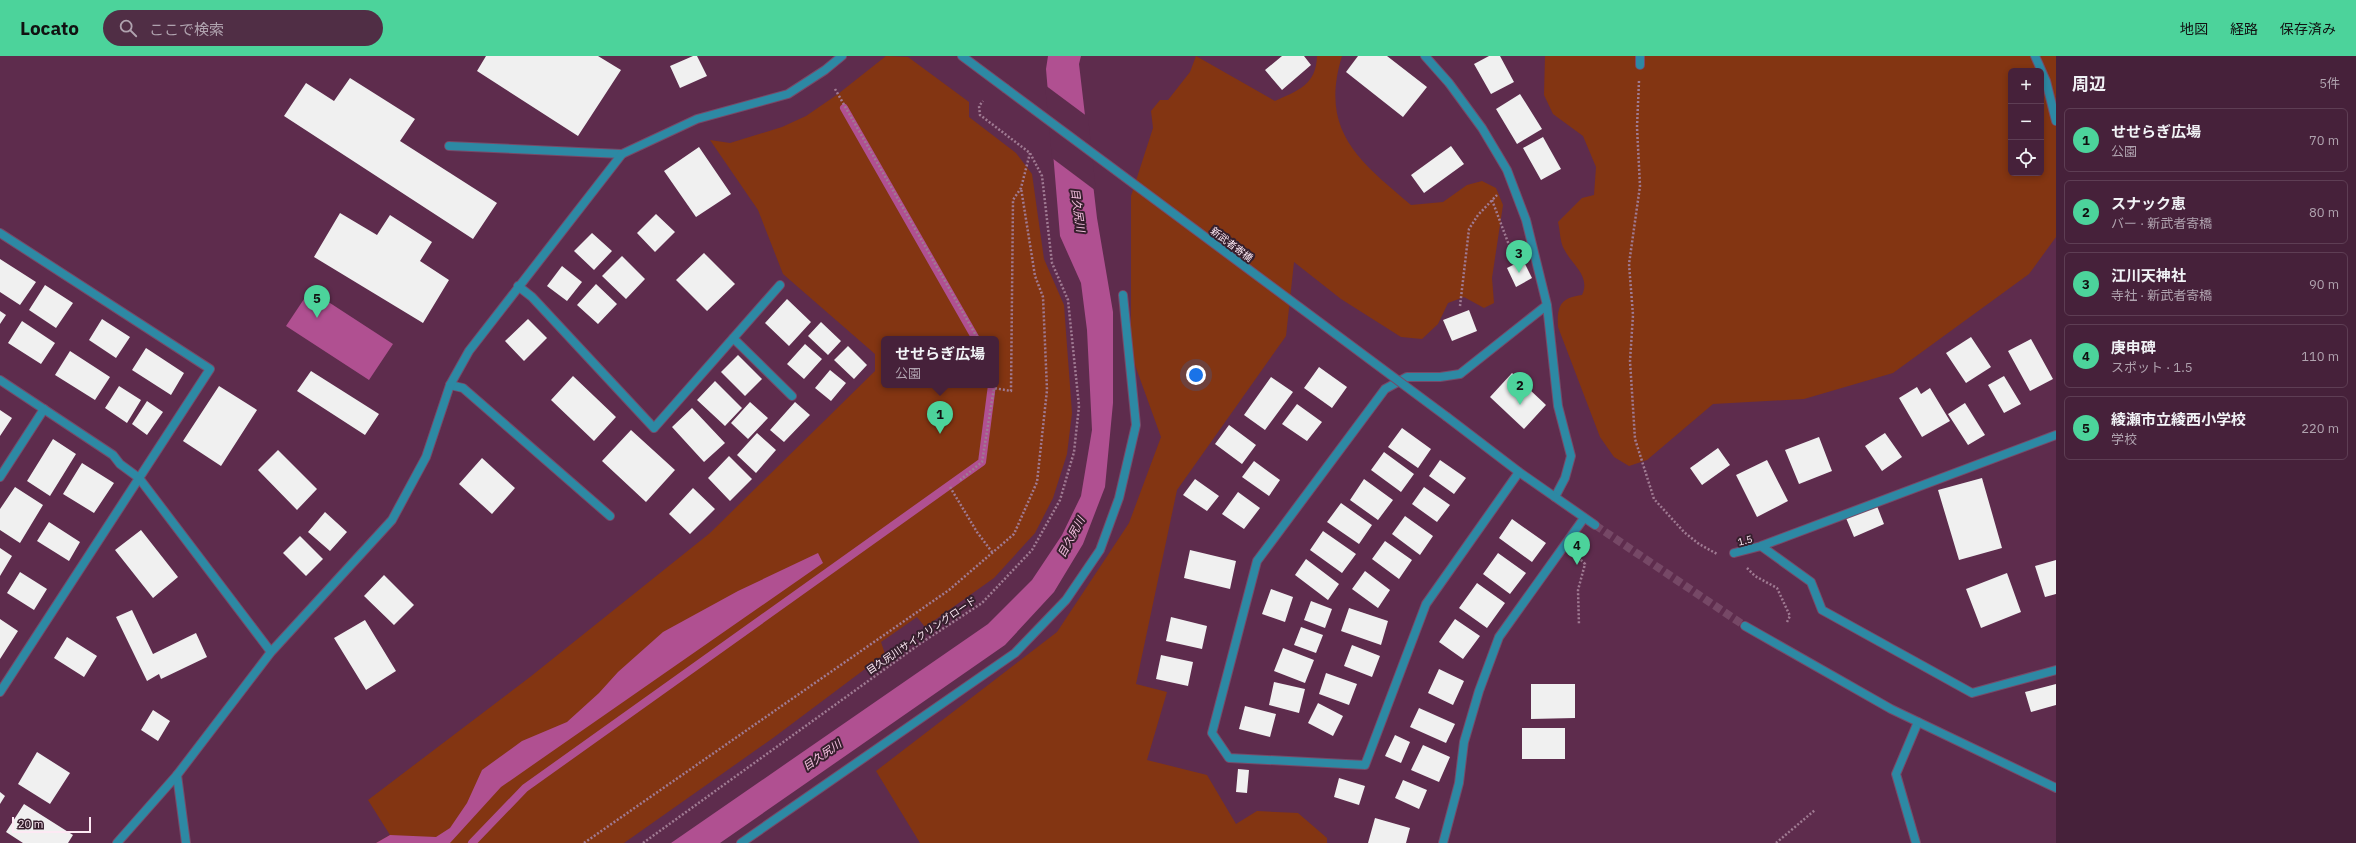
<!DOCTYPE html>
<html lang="ja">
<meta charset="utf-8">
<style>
:root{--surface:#46213a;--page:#502e45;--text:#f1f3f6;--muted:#b0a3af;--line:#5e3e54;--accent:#4cd39b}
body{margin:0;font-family:"IBM Plex Sans","Noto Sans JP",sans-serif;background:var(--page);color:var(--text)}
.controls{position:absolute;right:12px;top:12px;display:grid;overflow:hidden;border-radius:6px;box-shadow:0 2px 6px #0003}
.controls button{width:36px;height:36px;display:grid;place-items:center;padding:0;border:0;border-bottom:1px solid var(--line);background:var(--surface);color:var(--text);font:20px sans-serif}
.scale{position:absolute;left:12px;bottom:10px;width:79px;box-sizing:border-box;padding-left:4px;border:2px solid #fde9f4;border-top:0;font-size:11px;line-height:14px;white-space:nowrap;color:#fde9f4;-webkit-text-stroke:3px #361f2d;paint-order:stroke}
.you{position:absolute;left:1196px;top:319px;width:14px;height:14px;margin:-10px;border:3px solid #fff;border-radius:50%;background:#1a73e8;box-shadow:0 0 0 6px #1a73e833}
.badge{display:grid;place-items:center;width:26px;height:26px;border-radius:50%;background:var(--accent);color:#111;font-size:13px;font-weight:700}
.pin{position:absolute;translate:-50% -33px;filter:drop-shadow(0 1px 2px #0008)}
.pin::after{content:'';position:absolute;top:21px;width:14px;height:12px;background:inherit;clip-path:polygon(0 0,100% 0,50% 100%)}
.popup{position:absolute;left:881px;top:280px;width:118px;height:52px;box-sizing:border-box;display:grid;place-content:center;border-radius:6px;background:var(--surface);filter:drop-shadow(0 1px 3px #0005);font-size:13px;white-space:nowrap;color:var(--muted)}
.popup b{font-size:15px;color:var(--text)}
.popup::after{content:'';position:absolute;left:50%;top:100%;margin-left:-8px;border:8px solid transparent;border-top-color:var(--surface)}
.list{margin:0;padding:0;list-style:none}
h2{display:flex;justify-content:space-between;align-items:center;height:52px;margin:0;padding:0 16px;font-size:17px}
h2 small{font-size:13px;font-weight:400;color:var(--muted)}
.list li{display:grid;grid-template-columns:26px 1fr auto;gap:12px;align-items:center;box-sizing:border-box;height:64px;margin:0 8px 8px;padding:0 8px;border:1px solid var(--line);border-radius:6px}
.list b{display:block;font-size:15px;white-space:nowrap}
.list p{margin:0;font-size:13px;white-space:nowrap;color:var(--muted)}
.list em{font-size:13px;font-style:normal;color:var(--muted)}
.icon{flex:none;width:22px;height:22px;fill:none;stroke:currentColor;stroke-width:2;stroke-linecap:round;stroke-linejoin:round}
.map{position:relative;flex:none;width:2056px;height:787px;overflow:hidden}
header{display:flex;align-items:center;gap:24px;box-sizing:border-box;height:56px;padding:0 20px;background:var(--accent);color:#111}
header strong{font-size:19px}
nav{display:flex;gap:22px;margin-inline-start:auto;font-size:14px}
.search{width:280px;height:36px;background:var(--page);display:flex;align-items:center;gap:10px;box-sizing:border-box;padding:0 14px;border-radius:22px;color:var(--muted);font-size:15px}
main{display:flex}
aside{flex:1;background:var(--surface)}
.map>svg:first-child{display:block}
.green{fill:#833512;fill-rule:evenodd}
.water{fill:#b05091}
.pier{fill:#5e2c4d}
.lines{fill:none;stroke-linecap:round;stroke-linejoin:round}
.stream{stroke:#b05091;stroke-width:8}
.building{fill:#f0f0f0}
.tertiary-tunnel{stroke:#764866;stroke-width:8;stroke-dasharray:8 4;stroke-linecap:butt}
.service-casing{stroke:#774a68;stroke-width:10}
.minor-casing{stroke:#774a68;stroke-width:10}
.tertiary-casing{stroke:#774a68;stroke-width:10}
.path{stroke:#a07b93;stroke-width:2.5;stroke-dasharray:2 2;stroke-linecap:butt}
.service{stroke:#2d89a4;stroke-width:8}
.minor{stroke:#2d89a4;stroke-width:8}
.tertiary{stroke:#2d89a4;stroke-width:8}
.tertiary-bridge-casing{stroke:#774a68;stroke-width:10;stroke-linecap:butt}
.tertiary-bridge{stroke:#2d89a4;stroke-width:8}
.labels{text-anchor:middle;stroke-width:4;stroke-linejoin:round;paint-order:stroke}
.street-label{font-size:10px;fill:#fde9f4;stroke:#361f2d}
.water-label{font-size:11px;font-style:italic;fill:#f7c3e2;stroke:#361f2d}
</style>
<header>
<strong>Locato</strong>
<div class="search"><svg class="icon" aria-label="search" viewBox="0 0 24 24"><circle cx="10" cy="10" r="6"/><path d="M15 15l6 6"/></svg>ここで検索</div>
<nav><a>地図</a><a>経路</a><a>保存済み</a></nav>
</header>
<main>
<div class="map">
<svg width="2056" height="787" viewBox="0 0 2056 787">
<rect width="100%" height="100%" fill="#5e2c4d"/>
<path class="green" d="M886 0 908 1 969 46V61L1016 97 1032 118 1044 203 1064 249 1072 357 1067 398 1053 442 1035 477 994 522 925 571 917 561 881 586 885 598 773 682 624 787H376L390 779 368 744 530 621 710 477 875 315V298L783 218 758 154 710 84 730 87 782 71 806 60 838 38ZM884 283H996V329H884Z
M1196 0 1275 45C1299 34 1316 29 1317 0H1342C1319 75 1359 105 1411 149L1443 146 1467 129 1482 125 1496 132 1503 149 1492 222 1494 247 1484 252 1464 241 1448 247 1438 268 1422 283 1401 281 1341 243 1294 206 1286 280 1177 434 1136 628 1167 636 1147 704 1207 719 1236 768 1257 755 1298 757 1327 782V787H920L876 715 1057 576 1129 467 1161 381 1131 298V140L1153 72 1151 55 1160 44H1168L1190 16Z
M1545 0H2056V181L2029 218 1893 317 1804 343 1713 348 1647 404 1629 410 1614 401 1600 381 1558 271C1557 250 1560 242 1582 239 1591 220 1572 209 1564 193 1560 186 1560 174 1558 166L1582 142 1594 139 1596 111 1583 80 1553 58 1544 39ZM2011 15H2041V117H2011Z"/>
<path class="water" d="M1048 0H1081L1079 8 1097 162 1113 256V347L1105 431 1083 488 1054 536 1005 589 720 787H671L988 568 1032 524 1062 479 1081 440 1092 374 1087 274 1081 227 1060 180 1046 13Z
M310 234 393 288 369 324 286 270Z
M818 497 823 507 501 731 450 787H376L390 779 436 781 450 772 467 747 482 714 522 685 567 666 599 637 618 616 663 576 738 535Z"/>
<path class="pier" d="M1045 29 1088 61 1096 135 1052 102Z"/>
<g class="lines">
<path class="stream" d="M844 52 976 283
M472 787 525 732 982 406 992 329"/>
</g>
<path class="building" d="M486 0H598L621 14 578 80 477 15Z
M693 0H697L707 20 680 32 670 10Z
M1282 0H1304L1311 9 1282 34 1265 14Z
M1358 0H1387L1427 31 1403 61 1346 16Z
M1489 0H1500L1514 26 1491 38 1474 8Z
M350 22 415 63 400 85 497 147 473 183 284 60 306 27 334 45Z
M1520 38 1542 73 1517 88 1496 53Z
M1543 81 1561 113 1541 124 1523 92Z
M1451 90 1464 108 1424 137 1411 119Z
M699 91 731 138 696 161 664 115Z
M340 157 377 179 390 159 432 186 420 205 449 224 423 267 314 201Z
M656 158 675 176 655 196 637 177Z
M592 177 612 195 594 214 574 195Z
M704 197 735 228 707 255 676 224Z
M622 200 645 223 626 243 602 220Z
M0 203 36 226 20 249 0 236Z
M1523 204 1532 222 1516 231 1507 212Z
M562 210 582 226 567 245 547 230Z
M596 228 617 248 598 268 577 249Z
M45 229 73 247 56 272 29 254Z
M787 243 811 266 789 290 765 267Z
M1469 254 1477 275 1452 285 1443 264Z
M0 255 6 259 0 268Z
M102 263 130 281 116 302 89 284Z
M528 263 547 282 524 305 505 285Z
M22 265 55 287 41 308 8 287Z
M821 266 841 285 828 299 808 280Z
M1971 281 1991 311 1966 327 1946 297Z
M2031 283 2053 323 2030 335 2008 295Z
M805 288 822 303 804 323 787 308Z
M848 290 867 309 854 323 834 304Z
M146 292 184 317 171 339 132 314Z
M70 295 110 321 95 344 55 319Z
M738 299 762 323 745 340 721 316Z
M1319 311 1347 331 1332 352 1304 332Z
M830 314 846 327 831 345 815 332Z
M311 315 379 358 365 379 297 335Z
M1512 317 1546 349 1524 373 1490 341Z
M573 320 616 361 594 385 551 344Z
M2004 320 2021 348 2004 357 1988 329Z
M1271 321 1293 336 1265 374 1244 359Z
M715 325 742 352 725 370 697 344Z
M119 330 141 344 127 367 105 352Z
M219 330 257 354 221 410 183 385Z
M1917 331 1921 338 1930 332 1950 365 1922 381 1899 342Z
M147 345 163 356 147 379 132 368Z
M750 346 768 362 748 383 731 367Z
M795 346 810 359 784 386 770 374Z
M1965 347 1985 379 1968 389 1948 358Z
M1297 348 1322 366 1307 385 1282 368Z
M692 352 725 387 704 406 672 371Z
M0 354 12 362 0 380Z
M1229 369 1256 389 1242 408 1215 388Z
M1402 372 1431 393 1418 412 1388 391Z
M631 374 675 414 646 446 602 405Z
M757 377 776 394 756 417 737 399Z
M1885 377 1902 401 1882 415 1865 390Z
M1819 381 1832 415 1799 428 1785 394Z
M53 383 76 398 50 440 27 425Z
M1718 392 1730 409 1702 429 1690 412Z
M278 394 317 433 297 454 258 414Z
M1384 396 1414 418 1401 436 1371 414Z
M729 400 752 423 730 445 708 422Z
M482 402 515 432 492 458 459 428Z
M1440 404 1466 422 1454 438 1429 420Z
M1767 404 1788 445 1757 461 1736 419Z
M1254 405 1280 424 1269 440 1242 421Z
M82 407 114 427 94 457 63 438Z
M1982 422 2002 492 1959 504 1938 434Z
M1195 423 1219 440 1207 455 1183 439Z
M1364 423 1393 444 1378 464 1350 444Z
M15 431 43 449 20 487 0 474V453Z
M1424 431 1450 449 1437 466 1412 448Z
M693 432 715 453 690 478 669 458Z
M1238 436 1260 452 1244 473 1222 458Z
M1341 447 1372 469 1359 488 1327 466Z
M1877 450 1884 468 1854 481 1846 462Z
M325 456 347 476 330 495 308 476Z
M1405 460 1433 480 1420 499 1392 478Z
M1512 463 1546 487 1532 506 1499 482Z
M49 466 80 486 69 505 37 485Z
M141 474 178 521 153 542 115 494Z
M1323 475 1356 498 1342 517 1310 494Z
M300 480 323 503 306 520 283 497Z
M1385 485 1412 504 1399 523 1372 503Z
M0 492 12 500 0 520Z
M1190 494 1236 505 1230 533 1184 522Z
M1498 497 1526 517 1510 538 1483 518Z
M1306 503 1339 528 1328 544 1295 519Z
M2056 504V538L2045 541 2035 510Z
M1365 515 1390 534 1378 552 1352 533Z
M20 516 47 533 34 554 7 537Z
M2007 517 2021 556 1981 572 1966 533Z
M384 519 414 549 394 569 364 540Z
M1477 527 1505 547 1487 572 1459 552Z
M1271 533 1293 541 1285 566 1262 558Z
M1311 545 1332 553 1325 572 1304 564Z
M1349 552 1388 565 1381 589 1341 575Z
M132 554 153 598 196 577 207 601 161 623 159 618 147 625 116 561Z
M1171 561 1207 570 1202 593 1166 585Z
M0 563 18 575 0 603Z
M1455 563 1480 580 1463 603 1439 586Z
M365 564 396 615 366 634 334 582Z
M1301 571 1323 579 1316 597 1294 589Z
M67 581 97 600 84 621 54 602Z
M1352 589 1380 600 1372 621 1344 610Z
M1283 592 1314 604 1305 627 1274 615Z
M1161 599 1193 606 1188 630 1156 623Z
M1439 613 1464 625 1453 649 1428 637Z
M1326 617 1357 628 1349 649 1319 638Z
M1274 626 1305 633 1299 657 1269 649Z
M1531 628H1575V662L1531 663Z
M2056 628V649L2031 656 2025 636Z
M1318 647 1343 660 1333 680 1308 667Z
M1245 650 1276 658 1270 681 1239 673Z
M1419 652 1455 668 1446 687 1410 671Z
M153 654 170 665 158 685 141 674Z
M1522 672H1565V703H1522Z
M1395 679 1410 686 1401 707 1385 700Z
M1423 689 1450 701 1439 726 1411 714Z
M37 696 70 717 50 748 18 728Z
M1238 713 1249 714 1247 737 1236 736Z
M1339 722 1365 730 1359 749 1334 741Z
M1403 724 1427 734 1419 753 1395 742Z
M0 736 5 740 0 748Z
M24 748 73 779 68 787H23L6 776Z
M1375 762 1410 772 1406 787H1368Z"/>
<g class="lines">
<path class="tertiary-tunnel" d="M1595 469 1745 570"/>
<g class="service-casing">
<path id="service" d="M1640 9V0
M449 90 622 98
M518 230 532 241 654 372 780 229
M733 282 792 340
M450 329 463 332 610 460
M1443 787 1459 727 1464 686 1479 635 1499 581 1584 462"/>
</g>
<g class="minor-casing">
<path id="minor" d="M1425 0 1449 27 1482 72 1507 114 1526 164 1547 249 1558 350 1571 400 1565 422 1555 441
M2035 0 2046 25 2056 65
M0 177 210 313 0 636
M1519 416 1426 548 1365 709 1229 702 1212 677 1257 505 1385 333 1407 321H1440L1460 318 1547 249
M0 421 44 353
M1761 490 1811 526 1822 554 1972 637 2056 614
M1734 497 1761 490 2056 379
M177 719 186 787
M741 787 1015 597 1066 544 1100 494 1119 442 1136 369 1123 239
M1916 787 1896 718 1918 666"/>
</g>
<g class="tertiary-casing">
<path id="tertiary" d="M962 0 1005 32
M0 324 113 399 120 408 139 422 271 596
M1447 361 1519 416 1595 469
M1745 570 1891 653 2056 732
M117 787 177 719 271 596 392 464 426 401 450 329 469 295 622 98 697 63 788 38 825 14 842 0"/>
</g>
<path class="path" d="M1639 25 1637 71 1640 130 1629 208 1633 259 1630 305 1635 383 1654 443 1684 476 1699 488 1717 498
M835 33 978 283
M1492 144 1515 205
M1460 250 1469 173 1478 159 1497 139
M994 329V332L1011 335 1013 144 1021 132 1030 97
M960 424 982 406 994 332
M950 431 977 476 992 496
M1578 501 1585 508 1578 534 1579 569
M1747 512 1755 520 1777 532 1790 560 1787 566
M584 787 949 534 1014 478 1037 426 1047 334 1043 241 1035 220 1021 132
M643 787 921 587 982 547 1032 494 1060 444 1074 396 1079 350 1068 244 1052 207 1042 120 1030 97 980 59 979 50 983 45
M1776 787 1815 754"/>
<use href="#service" class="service"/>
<use href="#minor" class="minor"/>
<use href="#tertiary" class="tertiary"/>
<g class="tertiary-bridge-casing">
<path id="tertiary-bridge" d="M1005 32 1447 361"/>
</g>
<use href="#tertiary-bridge" class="tertiary-bridge"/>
</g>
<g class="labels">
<g class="street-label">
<text transform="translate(1232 188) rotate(37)" y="4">新武者寄橋</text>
<text transform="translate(1745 484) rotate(-14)" y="4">1.5</text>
<text transform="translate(921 579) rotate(-34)" y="4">目久尻川サイクリングロード</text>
</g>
<g class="water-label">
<text transform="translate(1078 154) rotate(82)" y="4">目久尻川</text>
<text transform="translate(1071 481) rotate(-62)" y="4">目久尻川</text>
<text transform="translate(822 699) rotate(-35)" y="4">目久尻川</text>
</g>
</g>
</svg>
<div class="controls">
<button>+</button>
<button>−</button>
<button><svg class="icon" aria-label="locate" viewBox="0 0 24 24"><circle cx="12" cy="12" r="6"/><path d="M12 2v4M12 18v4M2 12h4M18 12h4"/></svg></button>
</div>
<div class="scale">20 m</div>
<div class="you"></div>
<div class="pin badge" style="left:940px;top:378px">1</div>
<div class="popup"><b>せせらぎ広場</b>公園</div>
<div class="pin badge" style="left:1520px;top:349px">2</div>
<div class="pin badge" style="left:1519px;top:217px">3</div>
<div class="pin badge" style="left:1577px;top:509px">4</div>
<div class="pin badge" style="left:317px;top:262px">5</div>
</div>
<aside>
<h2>周辺<small>5件</small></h2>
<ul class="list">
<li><span class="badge">1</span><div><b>せせらぎ広場</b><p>公園</p></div><em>70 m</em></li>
<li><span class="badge">2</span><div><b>スナック恵</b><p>バー · 新武者寄橋</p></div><em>80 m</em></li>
<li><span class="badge">3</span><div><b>江川天神社</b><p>寺社 · 新武者寄橋</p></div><em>90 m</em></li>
<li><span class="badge">4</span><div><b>庚申碑</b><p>スポット · 1.5</p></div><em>110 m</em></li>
<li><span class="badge">5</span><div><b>綾瀬市立綾西小学校</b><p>学校</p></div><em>220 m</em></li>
</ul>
</aside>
</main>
